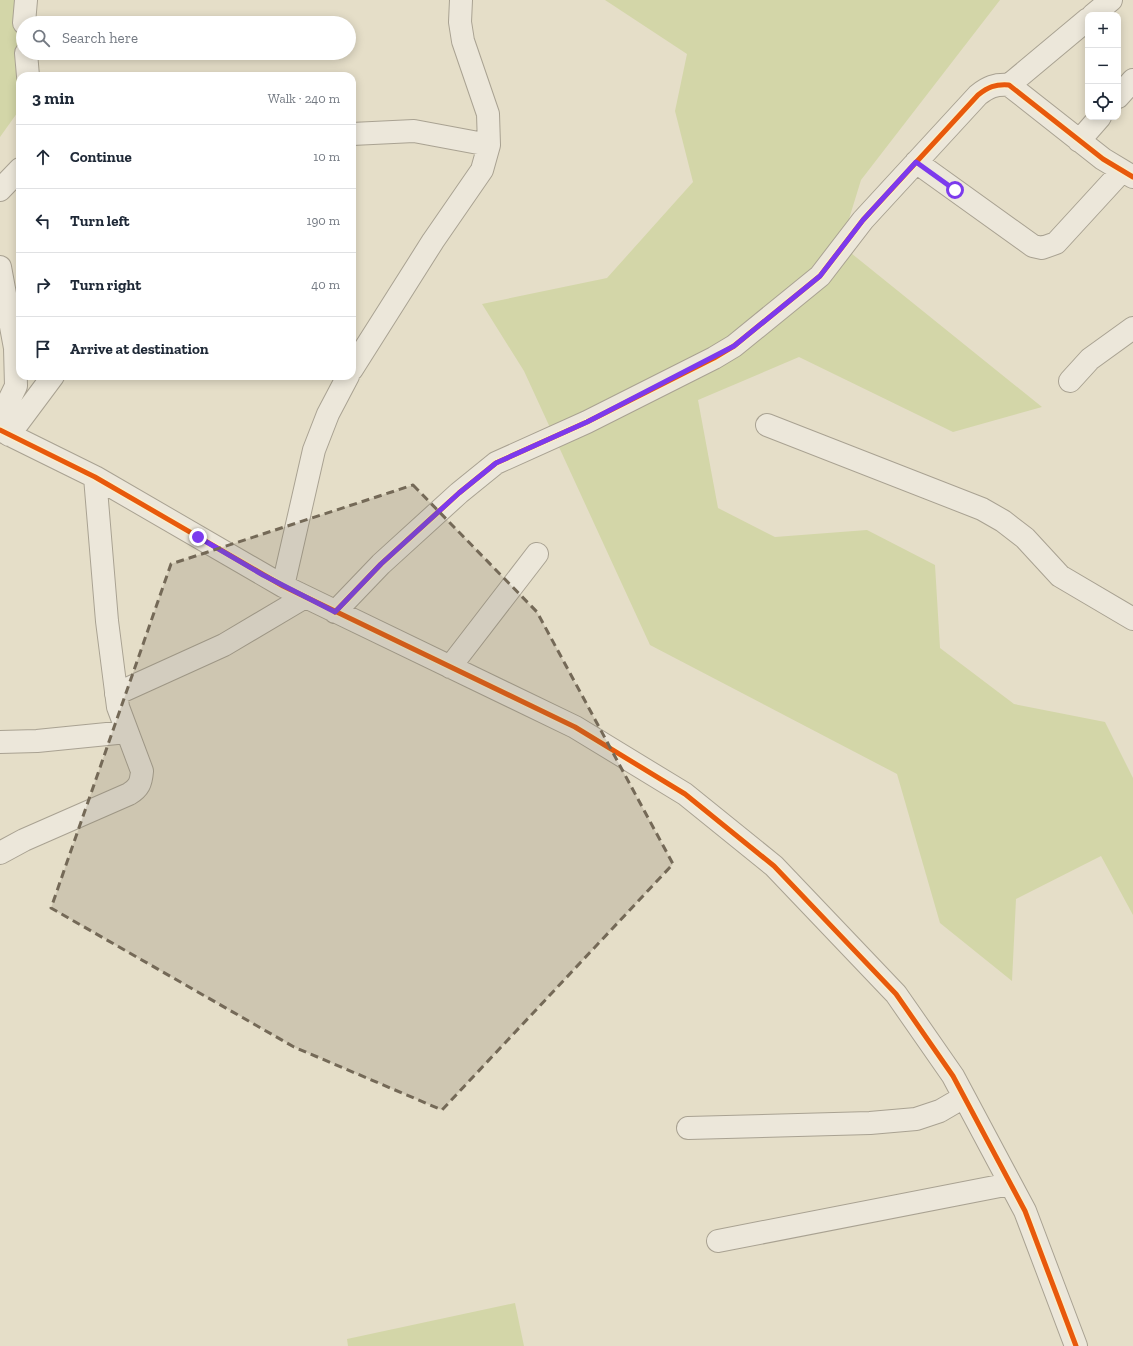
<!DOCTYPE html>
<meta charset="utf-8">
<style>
:root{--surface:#fff;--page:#f2f2f3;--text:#1f2937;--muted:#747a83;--line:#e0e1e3}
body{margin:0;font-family:"Zilla Slab",serif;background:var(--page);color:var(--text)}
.controls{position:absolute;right:12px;top:12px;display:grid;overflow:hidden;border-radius:8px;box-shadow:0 2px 10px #0003}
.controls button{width:36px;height:36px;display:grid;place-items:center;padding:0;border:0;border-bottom:1px solid var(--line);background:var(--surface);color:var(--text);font:20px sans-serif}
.stop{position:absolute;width:12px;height:12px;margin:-9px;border:3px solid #7c3aed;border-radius:50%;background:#fff}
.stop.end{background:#7c3aed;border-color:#fff;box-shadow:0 1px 4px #0008}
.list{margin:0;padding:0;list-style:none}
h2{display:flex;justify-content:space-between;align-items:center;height:52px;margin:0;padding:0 16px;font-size:17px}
h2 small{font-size:13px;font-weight:400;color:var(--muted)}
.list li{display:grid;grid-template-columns:26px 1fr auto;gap:12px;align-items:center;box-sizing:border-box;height:64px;padding:0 16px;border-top:1px solid var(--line)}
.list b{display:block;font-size:15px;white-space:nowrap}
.list em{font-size:13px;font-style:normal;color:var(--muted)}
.icon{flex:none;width:22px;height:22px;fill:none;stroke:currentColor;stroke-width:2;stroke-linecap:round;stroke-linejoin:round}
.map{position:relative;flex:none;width:1133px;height:1346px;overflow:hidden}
.search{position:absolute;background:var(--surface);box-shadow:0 2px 10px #0003;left:16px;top:16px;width:340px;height:44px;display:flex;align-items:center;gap:10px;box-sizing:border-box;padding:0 14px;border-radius:22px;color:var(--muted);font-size:15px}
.panel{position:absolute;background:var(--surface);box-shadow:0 2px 10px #0003;left:16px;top:72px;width:340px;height:308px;border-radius:12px}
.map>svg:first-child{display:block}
.green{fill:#d3d6a8}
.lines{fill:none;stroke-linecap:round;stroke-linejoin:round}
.street-casing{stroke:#a9a292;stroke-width:24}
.street{stroke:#ece7da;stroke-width:22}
.cycleway-casing{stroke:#f8eecb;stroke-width:8}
.cycleway{stroke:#e8590c;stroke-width:5}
.route{stroke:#7c3aed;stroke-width:5}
.marked{fill:#746957;fill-opacity:0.2;stroke:#746957;stroke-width:3;stroke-dasharray:8 5;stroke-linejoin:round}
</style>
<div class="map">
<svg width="1133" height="1346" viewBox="0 0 1133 1346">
<rect width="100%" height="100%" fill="#e5dec8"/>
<path class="green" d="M0 0H23L20 109 0 137Z
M605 0H1000L861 180 841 245 1042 407 953 432 799 357 698 400 718 508 775 537 867 530 935 565 940 648 1014 704 1105 722 1133 778V915L1101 856 1016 899 1012 981 940 923 897 774 650 645 524 371 482 304 607 278 693 182 675 111 687 54Z
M515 1303 524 1346H348L347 1339Z"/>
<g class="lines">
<g class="street-casing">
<path id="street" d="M1093 15 1111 0
M24 23 26 0
M26 53 28 76
M1009 85 1088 19
M1118 97 1133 80
M352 134 414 131 489 145
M1079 141 1100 117
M916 162 1033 246 1042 248 1056 243 1122 171
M0 190 20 169
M0 267 15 348 16 386 0 419
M352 369 433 241 482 170 489 145 488 114 463 41 460 22 461 0
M1070 381 1090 359 1133 328
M767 425 982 509 1003 521 1025 538 1060 576 1133 619
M0 430 95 477 283 586 575 727 685 794 774 866 896 994 953 1076 1025 1211 1076 1346
M9 435 53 376
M283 586 314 450 328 414 348 376
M335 612 381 564 459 493 496 463 587 422 714 358 734 346 820 276 863 220 978 95C988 87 995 84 1009 85L1103 159 1133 177
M450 667 537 554
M116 694 224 645 305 597
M0 742 37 741 127 732
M0 853 24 840 129 794C139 788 141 783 142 771L118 707 107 621 95 477
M688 1128 870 1123 916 1119 940 1111 964 1097
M718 1241 1010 1184"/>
</g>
<use href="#street" class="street"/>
<g class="cycleway-casing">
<path id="cycleway" d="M0 430 95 477 283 586 575 727 685 794 774 866 896 994 953 1076 1025 1211 1076 1346
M335 612 381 564 459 493 496 463 587 422 714 358 734 346 820 276 863 220 978 95C988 87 995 84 1009 85L1103 159 1133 177"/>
</g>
<use href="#cycleway" class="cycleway"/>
</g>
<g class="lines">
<path class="route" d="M198 537 263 575 335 612 381 564 459 493 496 463 587 422 734 346 820 276 863 220 916 162 955 190"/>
</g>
<path class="marked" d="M413 485 537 612 673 864 442 1110 294 1047 51 908 171 564Z"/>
</svg>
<div class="controls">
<button>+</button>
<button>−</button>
<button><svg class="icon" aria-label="locate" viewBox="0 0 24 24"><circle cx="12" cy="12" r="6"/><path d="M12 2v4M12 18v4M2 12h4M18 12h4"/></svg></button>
</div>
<div class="stop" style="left:955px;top:190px"></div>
<div class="stop end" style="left:198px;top:537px"></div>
<div class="search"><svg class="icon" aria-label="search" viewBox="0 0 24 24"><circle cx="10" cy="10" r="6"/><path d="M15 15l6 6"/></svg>Search here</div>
<section class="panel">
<h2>3 min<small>Walk · 240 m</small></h2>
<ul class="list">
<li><svg class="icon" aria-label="ahead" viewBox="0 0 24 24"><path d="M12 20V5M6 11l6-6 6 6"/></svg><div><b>Continue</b></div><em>10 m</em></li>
<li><svg class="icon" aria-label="left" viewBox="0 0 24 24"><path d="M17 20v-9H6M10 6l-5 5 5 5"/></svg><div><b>Turn left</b></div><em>190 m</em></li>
<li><svg class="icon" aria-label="right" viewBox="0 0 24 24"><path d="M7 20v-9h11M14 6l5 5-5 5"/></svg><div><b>Turn right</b></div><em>40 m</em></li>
<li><svg class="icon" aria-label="arrive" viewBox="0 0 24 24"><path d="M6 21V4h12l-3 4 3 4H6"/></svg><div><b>Arrive at destination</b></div></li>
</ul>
</section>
</div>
